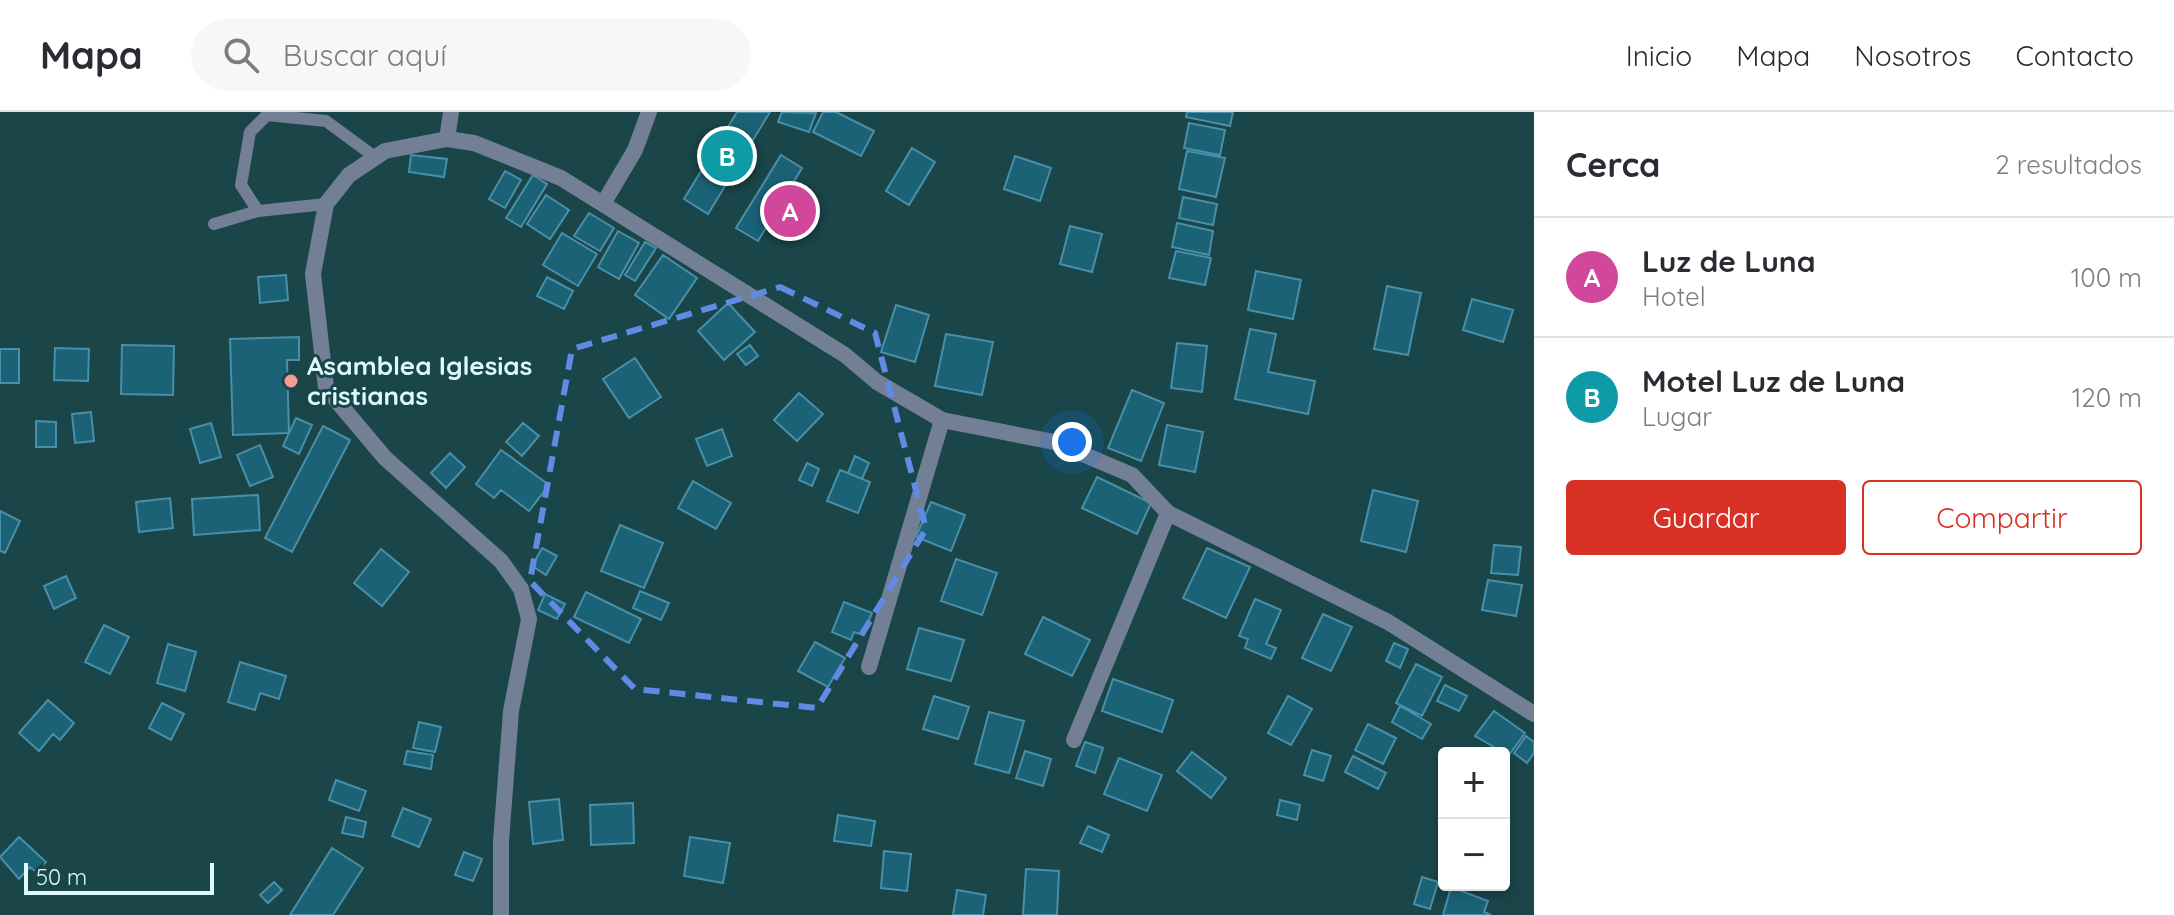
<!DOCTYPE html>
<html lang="es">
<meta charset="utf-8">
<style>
:root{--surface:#fff;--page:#f7f7f7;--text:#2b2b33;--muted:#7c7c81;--line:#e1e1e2;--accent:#d93025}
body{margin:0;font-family:Quicksand,sans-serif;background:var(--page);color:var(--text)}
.controls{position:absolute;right:24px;bottom:24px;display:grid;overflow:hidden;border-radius:8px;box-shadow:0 4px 12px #0003}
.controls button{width:72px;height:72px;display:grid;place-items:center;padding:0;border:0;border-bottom:2px solid var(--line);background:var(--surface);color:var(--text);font:40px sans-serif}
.scale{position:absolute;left:24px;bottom:20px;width:190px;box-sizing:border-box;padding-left:8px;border:4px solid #ddfbfe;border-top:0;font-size:22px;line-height:28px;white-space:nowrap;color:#ddfbfe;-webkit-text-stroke:6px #1a4549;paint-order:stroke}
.you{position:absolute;left:1072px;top:330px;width:28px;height:28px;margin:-20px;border:6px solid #fff;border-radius:50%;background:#1a73e8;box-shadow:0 0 0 12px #1a73e833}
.badge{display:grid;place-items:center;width:52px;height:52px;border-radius:50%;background:var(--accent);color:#fff;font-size:26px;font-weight:700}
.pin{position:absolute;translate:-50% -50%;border:4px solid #fff;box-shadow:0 2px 8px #0006}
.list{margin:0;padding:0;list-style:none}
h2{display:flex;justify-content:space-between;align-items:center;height:104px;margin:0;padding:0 32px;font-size:34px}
h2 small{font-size:26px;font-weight:400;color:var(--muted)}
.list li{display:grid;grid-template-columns:52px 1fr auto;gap:24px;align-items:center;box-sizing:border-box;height:120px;padding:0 32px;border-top:2px solid var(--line)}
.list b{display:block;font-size:30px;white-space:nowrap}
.list p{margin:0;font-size:26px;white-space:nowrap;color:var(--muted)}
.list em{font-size:26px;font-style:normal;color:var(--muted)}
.actions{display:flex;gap:16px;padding:24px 32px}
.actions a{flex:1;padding:18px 0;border:2px solid var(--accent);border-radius:8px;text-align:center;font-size:28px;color:var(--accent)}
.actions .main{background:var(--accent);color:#fff}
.icon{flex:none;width:44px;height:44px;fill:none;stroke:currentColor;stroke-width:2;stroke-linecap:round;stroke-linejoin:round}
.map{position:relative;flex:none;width:1534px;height:803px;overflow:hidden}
header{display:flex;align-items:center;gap:48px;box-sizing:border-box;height:112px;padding:0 40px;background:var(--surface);border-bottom:2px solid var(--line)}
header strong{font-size:38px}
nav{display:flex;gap:44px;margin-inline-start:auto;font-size:28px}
.search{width:560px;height:72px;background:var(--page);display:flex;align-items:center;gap:20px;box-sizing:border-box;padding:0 28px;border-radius:44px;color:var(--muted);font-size:30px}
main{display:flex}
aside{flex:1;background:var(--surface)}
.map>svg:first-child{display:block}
.building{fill:#1b6277;stroke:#498fa7;stroke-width:2}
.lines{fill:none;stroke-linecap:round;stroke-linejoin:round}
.service{stroke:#737f94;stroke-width:12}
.pedestrian{stroke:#737f94;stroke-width:16}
.minor{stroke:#737f94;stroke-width:16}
.marked{fill:none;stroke:#608be5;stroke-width:6;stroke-dasharray:16 10;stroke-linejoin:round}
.poi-dot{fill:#f59b97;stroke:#1a4549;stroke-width:3}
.labels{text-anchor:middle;stroke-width:6;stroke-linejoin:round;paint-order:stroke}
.poi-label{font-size:26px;font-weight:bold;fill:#ddfbfe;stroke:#1a4549;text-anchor:start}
</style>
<header>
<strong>Mapa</strong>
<div class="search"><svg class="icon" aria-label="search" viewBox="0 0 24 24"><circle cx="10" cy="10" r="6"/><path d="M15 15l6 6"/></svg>Buscar aquí</div>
<nav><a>Inicio</a><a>Mapa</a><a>Nosotros</a><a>Contacto</a></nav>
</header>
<main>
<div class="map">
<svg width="1534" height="803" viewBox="0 0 1534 803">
<rect width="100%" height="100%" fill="#1a4549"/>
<path class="building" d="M737 0H770L708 102 684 87Z
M782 0 816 1 809 20 778 10Z
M823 0H836L874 19 861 44 813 20Z
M1187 0H1233L1230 14 1186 5Z
M1189 11 1225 18 1220 43 1184 36Z
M912 36 935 50 909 93 886 79Z
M1187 39 1225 46 1216 85 1179 77Z
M411 43 447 47 444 65 409 60Z
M781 43 802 56 758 129 736 116Z
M1015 44 1051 56 1040 89 1004 77Z
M505 59 521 68 505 96 489 87Z
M533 63 547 72 521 115 506 106Z
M546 83 569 98 550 127 527 112Z
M1183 85 1217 92 1213 113 1179 106Z
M589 101 614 116 600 139 574 124Z
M1177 111 1213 119 1209 143 1172 135Z
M1070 114 1102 122 1092 160 1060 152Z
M618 119 639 131 619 167 598 155Z
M562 121 597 142 578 174 543 153Z
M645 130 656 136 635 169 625 163Z
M1176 139 1211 146 1205 173 1169 166Z
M663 143 697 166 669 207 635 183Z
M1256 159 1301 168 1293 207 1248 198Z
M286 163 288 188 260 191 258 165Z
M547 165 573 179 564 197 537 184Z
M1387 174 1421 181 1408 243 1374 237Z
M1472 187 1513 198 1503 230 1463 218Z
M728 191 755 220 724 248 698 219Z
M896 193 929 203 915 250 881 240Z
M1250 217 1276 222 1268 260 1315 269 1308 302 1235 287Z
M946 222 993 230 982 283 935 274Z
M299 225V248H287L289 321 233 323 230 227Z
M1177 231 1207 234 1202 280 1171 276Z
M122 233 174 234 173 283 121 282Z
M750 233 758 244 746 253 737 242Z
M55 236 89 237 88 269 54 268Z
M0 237H19V271H0Z
M635 246 661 285 629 306 603 267Z
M1132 278 1164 291 1141 349 1108 336Z
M799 281 823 302 797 329 774 308Z
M91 300 94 329 75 331 72 302Z
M296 306 312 313 299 342 283 334Z
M36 309 56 310V335H36Z
M211 311 221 345 200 351 190 317Z
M523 311 539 324 522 344 506 330Z
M1167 313 1203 320 1195 360 1159 353Z
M323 314 350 328 292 440 265 426Z
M722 317 732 344 707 354 696 327Z
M260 333 273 365 250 374 237 343Z
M501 338 549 373 529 399 501 378 494 386 476 372Z
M450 341 465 355 446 376 431 361Z
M855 344 869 351 862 367 848 361Z
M807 351 819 357 812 374 799 368Z
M840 358 870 370 858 401 827 389Z
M1097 365 1151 391 1137 422 1082 396Z
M693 369 731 391 716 417 678 396Z
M1373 378 1418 389 1406 440 1361 429Z
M258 383 260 418 194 423 192 387Z
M170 386 173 416 139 420 136 390Z
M931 390 965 403 951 439 916 425Z
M0 399 20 409 5 441 0 439Z
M620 413 663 431 644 476 601 459Z
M1494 433 1521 435 1518 463 1491 461Z
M542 436 557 444 546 463 532 454Z
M1207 436 1250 455 1226 506 1183 486Z
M381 437 409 460 382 494 354 471Z
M956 447 997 461 982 503 941 489Z
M66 464 76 486 54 497 44 474Z
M1488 468 1522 473 1516 504 1482 498Z
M640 479 669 491 661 508 633 496Z
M586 480 641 507 629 531 574 505Z
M545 482 565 492 557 507 538 498Z
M1255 487 1281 498 1266 532 1276 536 1271 547 1245 536 1248 527 1239 524Z
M844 490 872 501 863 523 854 520 851 528 832 520Z
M1323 502 1352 515 1331 559 1302 546Z
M1043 505 1090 528 1072 564 1025 542Z
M104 513 129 525 110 562 85 550Z
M919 516 964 528 951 569 907 557Z
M815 530 845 546 828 575 798 559Z
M1394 531 1408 537 1400 556 1386 549Z
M168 532 196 540 185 579 157 571Z
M240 550 286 564 279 587 260 581 255 598 228 590Z
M1416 552 1442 565 1422 604 1396 591Z
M1113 567 1173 588 1162 620 1102 599Z
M1445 573 1467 584 1459 599 1437 589Z
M934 584 969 595 958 627 923 617Z
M1288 584 1312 597 1291 633 1268 621Z
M48 588 74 611 60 628 53 622 39 639 19 621Z
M162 591 184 602 171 628 149 616Z
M1400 594 1431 612 1422 627 1392 610Z
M1494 599 1525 621 1506 647 1504 641 1475 624Z
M989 600 1024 609 1009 661 975 652Z
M419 610 441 615 435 640 413 636Z
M1368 612 1396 626 1383 652 1355 638Z
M1526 624 1534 630V641L1527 651 1514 641Z
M1085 630 1103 636 1095 661 1076 654Z
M1312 638 1331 644 1323 669 1304 663Z
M407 639 433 643 431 657 404 652Z
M1025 639 1051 647 1043 674 1016 666Z
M1192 640 1226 666 1211 686 1177 659Z
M1353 644 1386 661 1378 677 1345 660Z
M1119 646 1162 663 1147 699 1104 682Z
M336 668 366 679 359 699 329 688Z
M559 687 563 728 533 732 529 690Z
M1280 688 1300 693 1297 708 1277 703Z
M633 691 634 731 591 733 590 693Z
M403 696 431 707 419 735 392 724Z
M838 703 875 709 871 734 834 729Z
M346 705 366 710 363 725 342 721Z
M1088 714 1109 723 1102 740 1080 731Z
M19 725 46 750 36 760 30 755 19 767 0 745Z
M690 725 730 731 723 771 684 764Z
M332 736 363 756 333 803H290Z
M884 739 911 742 907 779 881 776Z
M464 740 482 747 473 769 455 763Z
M1026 757 1059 759 1057 803H1023Z
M1422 765 1438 770 1430 797 1414 792Z
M274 770 282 778 268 791 260 783Z
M1451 775 1488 789 1484 800 1491 803H1443Z
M957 778 986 783 983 803H953Z"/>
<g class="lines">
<path class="service" d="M258 99 241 73 250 20 267 3 326 9 375 45
M214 112 258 99 326 92"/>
<path class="pedestrian" d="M447 27 451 0
M869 555 942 308
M1074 628 1168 401"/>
<path class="minor" d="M603 92 635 38 649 0
M501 803V729L511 599 529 507 521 477 501 449 385 346 326 276 313 162 326 92 349 63 385 39 447 27 474 31 561 66 845 243 877 270 942 308 1054 330 1132 363 1168 401 1388 510 1534 602"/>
</g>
<path class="marked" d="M780 175 875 221 926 417 817 596 635 577 530 469 572 237Z"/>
<circle class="poi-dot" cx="291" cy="269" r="8"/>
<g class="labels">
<g class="poi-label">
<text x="307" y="263">Asamblea Iglesias<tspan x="307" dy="30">cristianas</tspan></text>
</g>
</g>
</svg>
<div class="controls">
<button>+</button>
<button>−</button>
</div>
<div class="scale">50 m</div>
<div class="you"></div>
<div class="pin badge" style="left:790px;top:99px;background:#d1479c">A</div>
<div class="pin badge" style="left:727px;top:44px;background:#0f9aa8">B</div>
</div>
<aside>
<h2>Cerca<small>2 resultados</small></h2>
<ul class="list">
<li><span class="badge" style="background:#d1479c">A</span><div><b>Luz de Luna</b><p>Hotel</p></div><em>100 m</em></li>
<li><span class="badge" style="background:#0f9aa8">B</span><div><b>Motel Luz de Luna</b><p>Lugar</p></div><em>120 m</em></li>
</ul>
<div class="actions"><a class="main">Guardar</a><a>Compartir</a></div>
</aside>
</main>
